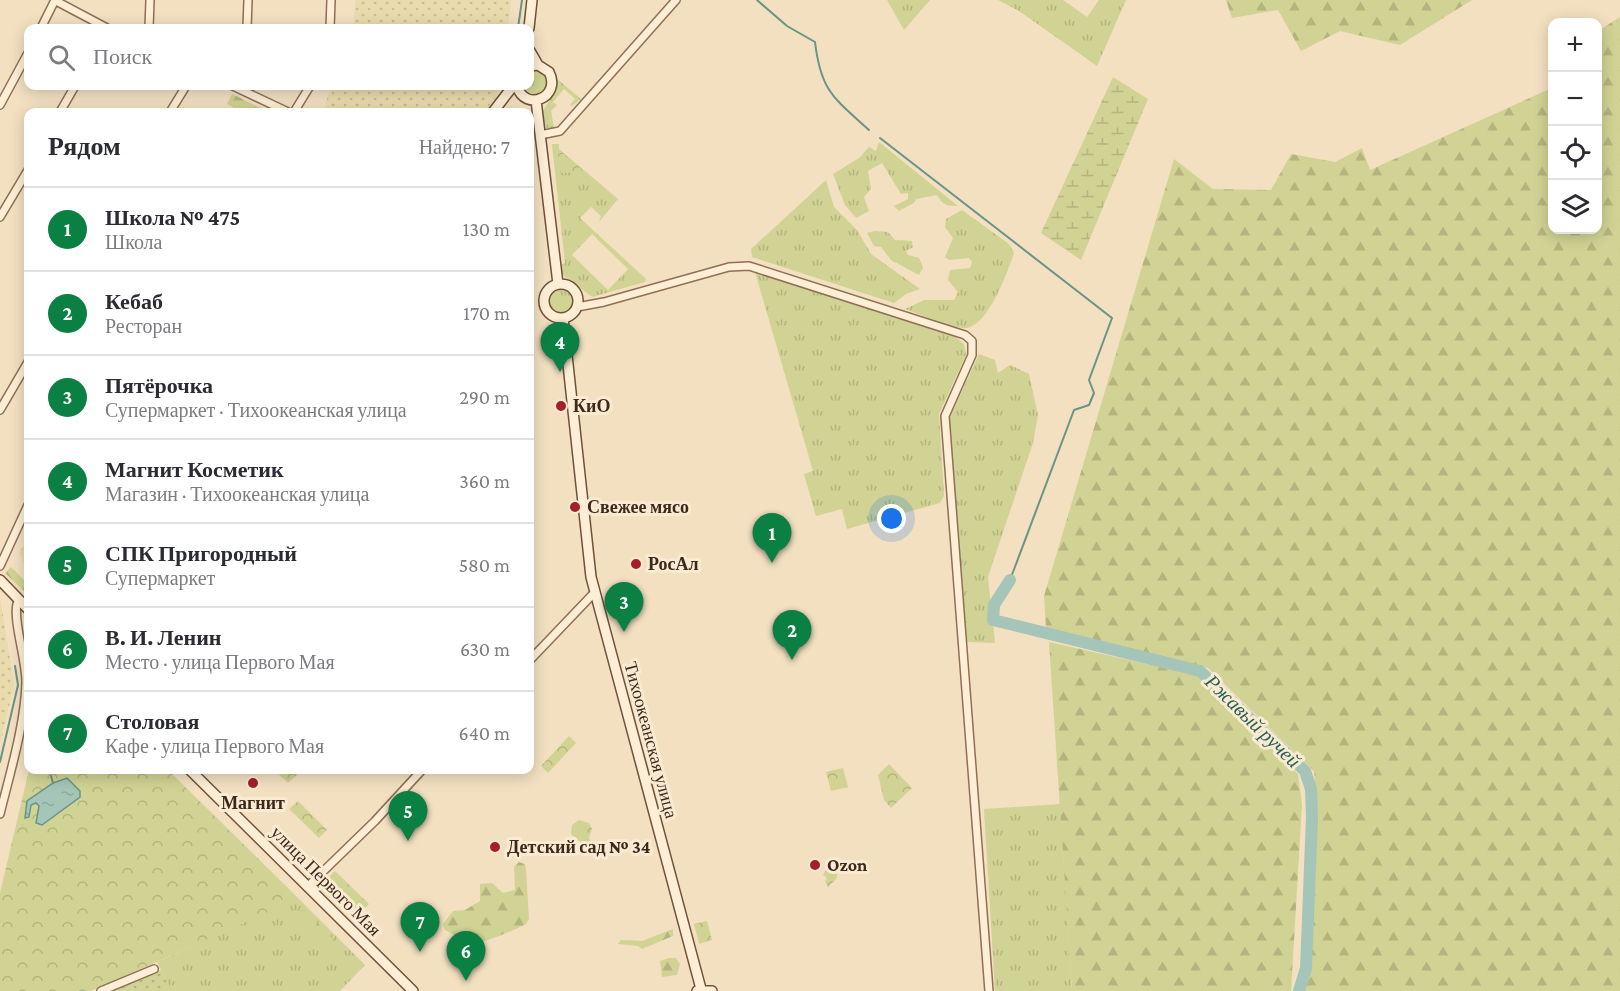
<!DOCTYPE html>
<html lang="ru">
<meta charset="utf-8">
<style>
:root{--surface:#fff;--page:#f7f7f7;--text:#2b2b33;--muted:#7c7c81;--line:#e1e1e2;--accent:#0b8043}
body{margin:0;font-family:"Crimson Pro",serif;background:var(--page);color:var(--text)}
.controls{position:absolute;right:18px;top:18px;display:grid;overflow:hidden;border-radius:12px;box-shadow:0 3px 15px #0003}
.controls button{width:54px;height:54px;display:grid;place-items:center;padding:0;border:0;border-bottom:2px solid var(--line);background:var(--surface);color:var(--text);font:30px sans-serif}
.you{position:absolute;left:892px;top:519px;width:21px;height:21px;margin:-15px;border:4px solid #fff;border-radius:50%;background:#1a73e8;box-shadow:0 0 0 9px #1a73e833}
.badge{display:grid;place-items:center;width:39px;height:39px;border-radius:50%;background:var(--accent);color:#fff;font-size:20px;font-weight:700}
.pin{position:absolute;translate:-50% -50px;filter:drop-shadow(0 2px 3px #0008)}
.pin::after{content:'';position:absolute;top:32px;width:21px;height:18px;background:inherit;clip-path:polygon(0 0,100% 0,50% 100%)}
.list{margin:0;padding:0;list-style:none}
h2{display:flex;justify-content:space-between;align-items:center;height:78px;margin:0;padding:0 24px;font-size:26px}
h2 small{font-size:20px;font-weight:400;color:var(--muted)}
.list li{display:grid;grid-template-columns:39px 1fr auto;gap:18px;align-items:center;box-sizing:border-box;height:84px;padding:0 24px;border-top:2px solid var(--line)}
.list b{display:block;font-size:22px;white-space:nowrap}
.list p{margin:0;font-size:20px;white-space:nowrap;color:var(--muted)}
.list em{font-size:20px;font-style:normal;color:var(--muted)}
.icon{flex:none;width:33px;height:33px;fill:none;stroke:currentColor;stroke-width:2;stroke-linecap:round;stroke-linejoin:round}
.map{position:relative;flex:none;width:1620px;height:991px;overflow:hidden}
.search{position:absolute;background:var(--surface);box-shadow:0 3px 15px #0003;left:24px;top:24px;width:510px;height:66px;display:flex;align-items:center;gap:15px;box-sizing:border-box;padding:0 21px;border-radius:12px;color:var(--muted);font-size:22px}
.panel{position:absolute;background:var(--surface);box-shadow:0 3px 15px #0003;left:24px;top:108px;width:510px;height:666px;border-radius:12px}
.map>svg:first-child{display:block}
.farmland{fill:url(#farmland-dots)}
.grass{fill:url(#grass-tufts);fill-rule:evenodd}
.forest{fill:url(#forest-firs)}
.wetland{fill:url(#wetland-marsh)}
.park{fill:url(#park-crowns)}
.garden{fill:url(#garden-dots)}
.water{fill:url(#water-ripples);stroke:#699486;stroke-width:1.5}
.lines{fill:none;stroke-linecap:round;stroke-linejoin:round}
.stream{stroke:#699486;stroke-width:2}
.river{stroke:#a4c5b8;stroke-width:12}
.street-casing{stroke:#8f6f56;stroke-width:10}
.secondary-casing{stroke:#715039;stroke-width:12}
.street{stroke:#fdeed5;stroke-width:7}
.secondary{stroke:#fdeed5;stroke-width:9}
.poi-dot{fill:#a51f2b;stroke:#f9ebd1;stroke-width:2}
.labels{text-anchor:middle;stroke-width:6;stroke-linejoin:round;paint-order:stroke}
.poi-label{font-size:18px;font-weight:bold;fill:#3d291c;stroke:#f9ebd1;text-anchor:start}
.street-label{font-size:18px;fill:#3d291c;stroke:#f9ebd1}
.water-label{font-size:20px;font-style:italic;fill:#295e57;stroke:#f9ebd1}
</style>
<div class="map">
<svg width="1620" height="991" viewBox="0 0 1620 991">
<defs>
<pattern id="farmland-dots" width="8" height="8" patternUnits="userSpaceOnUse" patternTransform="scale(1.5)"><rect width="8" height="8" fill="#eadbad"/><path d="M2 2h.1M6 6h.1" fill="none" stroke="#cabc94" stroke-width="1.8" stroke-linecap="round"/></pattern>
<pattern id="grass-tufts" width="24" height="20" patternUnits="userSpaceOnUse" patternTransform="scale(1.5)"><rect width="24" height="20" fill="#d0d393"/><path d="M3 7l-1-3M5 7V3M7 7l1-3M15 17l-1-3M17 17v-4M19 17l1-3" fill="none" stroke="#b4b57e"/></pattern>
<pattern id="forest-firs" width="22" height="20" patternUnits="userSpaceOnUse" patternTransform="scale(1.5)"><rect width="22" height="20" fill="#d0d393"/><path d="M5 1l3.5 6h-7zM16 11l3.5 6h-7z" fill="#b4b57e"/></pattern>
<pattern id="wetland-marsh" width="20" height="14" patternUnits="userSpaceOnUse" patternTransform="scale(1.5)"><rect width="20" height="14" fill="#d0d393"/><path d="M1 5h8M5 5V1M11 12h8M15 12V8" fill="none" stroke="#b4b57e"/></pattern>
<pattern id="park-crowns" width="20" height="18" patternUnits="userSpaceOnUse" patternTransform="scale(1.5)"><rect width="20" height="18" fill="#d0d393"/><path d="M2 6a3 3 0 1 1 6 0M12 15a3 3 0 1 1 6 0" fill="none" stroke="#b4b57e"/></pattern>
<pattern id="garden-dots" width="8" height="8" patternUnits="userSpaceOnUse" patternTransform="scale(1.5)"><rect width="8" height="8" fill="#d0d393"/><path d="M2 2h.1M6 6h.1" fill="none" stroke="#b4b57e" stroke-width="1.8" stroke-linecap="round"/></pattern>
<pattern id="water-ripples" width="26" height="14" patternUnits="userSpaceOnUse" patternTransform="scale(1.5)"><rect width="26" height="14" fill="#a4c5b8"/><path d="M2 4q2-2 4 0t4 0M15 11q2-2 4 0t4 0" fill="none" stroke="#8ea99e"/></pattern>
</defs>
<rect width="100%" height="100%" fill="#f3e0c1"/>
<path class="farmland" d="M355 0H511L509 22 507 28H354Z
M330 86H497V96L484 112H324Z
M28 539V572L19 553Z
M0 597 14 684 0 746Z"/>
<path class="grass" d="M887 0H930L904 30Z
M998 0H1063L1087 17 1099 0H1126L1097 66 1019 11Z
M535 71 543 74 547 82 544 91 536 95 527 92 524 86H530V72Z
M556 78 581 99 572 106 570 105 575 99 564 89 553 102 557 105 551 111 554 127 550 131V128H546L542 112 555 92Z
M551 135 552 144H559V149L618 199 599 222 601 216 591 207 580 218 646 279 645 282 592 297 562 274 561 265 565 263ZM592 234 628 269 608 290 572 255Z
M879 142 958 206C946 206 943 205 937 195L916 199 914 203 899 211 894 206 908 199V193L901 194 882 163 868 171 871 189 864 197 869 211 856 218 845 205 833 174 859 158 869 147 876 151Z
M826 180 834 207 857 230 871 254 920 289 906 294 894 303 752 257 751 249Z
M962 210 1009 244 1014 253C1008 270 988 330 963 328 944 326 923 315 905 309L924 300H954L958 292 948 280 950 270 970 268 972 262 969 258 949 260 945 257 953 238 945 227 946 219Z
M875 231 888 232 895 240 912 241 913 247 906 251 908 255 919 258 923 268 919 275 891 260 881 247 874 246 867 233Z
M755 272 953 335 964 344 966 355 939 414 944 496 940 503 847 529 842 509 816 516 804 474 813 471Z
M549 302a12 12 0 1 1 24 0a12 12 0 1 1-24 0Z
M979 354 995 360 998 373 1010 365 1029 374 1038 415 1033 443 988 577 995 643 967 642 950 430V417Z
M1060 804 1072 991H995L984 809Z
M290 890 365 965 340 991H172L157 962 276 908Z"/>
<path class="forest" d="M1226 0H1472L1400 45 1340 31 1301 51 1278 10 1232 18Z
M1620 17V991H1303L1310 970 1317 805 1314 771 1208 668 1046 629 1044 596 1174 159 1213 189 1271 190 1291 154 1335 162 1362 148 1370 170 1552 88V230H1598V31Z
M232 94 269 112H242L227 104Z
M11 567 28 584V595L5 573Z
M1049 642 1196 675 1298 774 1302 805 1291 991H1072Z
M519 862 525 864 526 870 529 919 526 924C518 929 477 946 469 944 462 942 453 933 445 930L443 924 453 911 465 910 480 901V884L492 883 503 893 515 890 514 867Z
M328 885 369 925 366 928 325 888Z
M305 910 337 943V947L334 950 329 949 298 917 300 911Z
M673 929V936L642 949 638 946 618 944 621 940 642 941Z
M669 958H676L680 964 677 975 662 977 660 961Z"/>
<path class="wetland" d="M1113 77 1148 99 1081 260 1041 233Z"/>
<path class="park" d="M562 152 582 169 581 172 561 173 558 154Z
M569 736 576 743 548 773 541 766Z
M889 764 912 788 891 808 884 800 878 775Z
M843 768 848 787 831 791 826 772Z
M29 770H168L290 890 276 908 260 916 91 991H0V893Z
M274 770H298L300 772 288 783Z
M298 801 327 830 319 838 289 809Z
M579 820 589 823 592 829 589 838 593 845 590 850 571 834 572 825Z
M831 861 836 862 837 878 828 887 825 882 827 878 823 875Z
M335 871 369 904 360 914 326 880Z
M707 921 712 940 699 944 694 924Z"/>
<path class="garden" d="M161 970 172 991H110Z"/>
<path class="water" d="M67 778 80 791V797L42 825 36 823 39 806 36 803 31 805 29 817 25 818 27 801 53 783Z"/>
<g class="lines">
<path class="stream" d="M757 0 787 26 815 42C821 92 834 98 869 130
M518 28 522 0
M880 138 1112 318 1089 380 1094 393 1089 405 1074 410 1010 580
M26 531 28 527
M0 762 18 685 15 666
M51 776 53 783"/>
<path class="river" d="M1010 580 994 605 993 620 1200 671 1305 771 1311 789 1312 817 1306 968 1299 991"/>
<g class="street-casing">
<path id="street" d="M56 1 107 28
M41 28 55 0
M149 28 150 0
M247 28 248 0
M330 28 331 0
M233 86 288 112
M0 105 28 53
M60 112 75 86
M170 112 186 86
M294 112 310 86
M540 135 560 131 676 0
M0 217 28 170
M577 307 604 302 729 267 749 266 965 335 972 341V355L945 416 989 991
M0 410 28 362
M0 566 28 505
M530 660 595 592
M0 814C10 773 25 724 26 682 26 659 13 621 17 604L20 601
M307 887 375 821 422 770
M101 991 154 969"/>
</g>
<g class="secondary-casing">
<path id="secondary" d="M529 28 532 0
M530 51 538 65
M517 86C525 113 562 97 549 72L538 65 530 66
M536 100 558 284
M493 112 513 86
M544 301a17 17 0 1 1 34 0a17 17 0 1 1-34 0Z
M563 318 591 577 701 989
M0 580 28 609
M190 770 413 991
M697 991H712"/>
</g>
<use href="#street" class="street"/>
<use href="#secondary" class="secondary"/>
</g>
<g class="poi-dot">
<circle cx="561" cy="406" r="6"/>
<circle cx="575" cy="507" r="6"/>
<circle cx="636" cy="564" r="6"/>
<circle cx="253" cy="783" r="6"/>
<circle cx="495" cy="847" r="6"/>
<circle cx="815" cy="865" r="6"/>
</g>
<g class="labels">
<g class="poi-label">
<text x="573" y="412">КиО</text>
<text x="587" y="513">Свежее мясо</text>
<text x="648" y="570">РосАл</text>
<text x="253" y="809" text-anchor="middle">Магнит</text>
<text x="507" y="853">Детский сад № 34</text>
<text x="827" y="871">Ozon</text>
</g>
<g class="street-label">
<text transform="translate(651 740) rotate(75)" y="6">Тихоокеанская улица</text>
<text transform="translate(326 881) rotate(45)" y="6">улица Первого Мая</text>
</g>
<g class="water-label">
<text transform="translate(1253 721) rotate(44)" y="7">Ржавый ручей</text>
</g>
</g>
</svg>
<div class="controls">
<button>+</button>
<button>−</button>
<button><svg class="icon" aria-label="locate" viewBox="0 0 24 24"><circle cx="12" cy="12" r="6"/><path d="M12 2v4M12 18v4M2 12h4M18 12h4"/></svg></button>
<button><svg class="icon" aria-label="layers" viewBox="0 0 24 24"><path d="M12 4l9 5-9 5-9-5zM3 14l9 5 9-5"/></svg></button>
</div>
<div class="you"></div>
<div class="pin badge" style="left:772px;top:563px">1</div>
<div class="pin badge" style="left:792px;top:660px">2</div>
<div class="pin badge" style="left:624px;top:632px">3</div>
<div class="pin badge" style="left:560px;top:372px">4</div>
<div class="pin badge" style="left:408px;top:841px">5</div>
<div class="pin badge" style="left:466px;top:981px">6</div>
<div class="pin badge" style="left:420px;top:952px">7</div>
<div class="search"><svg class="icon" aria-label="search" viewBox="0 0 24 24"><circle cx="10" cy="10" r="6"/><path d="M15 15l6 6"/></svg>Поиск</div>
<section class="panel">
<h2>Рядом<small>Найдено: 7</small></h2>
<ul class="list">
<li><span class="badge">1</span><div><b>Школа № 475</b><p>Школа</p></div><em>130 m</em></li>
<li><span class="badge">2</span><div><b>Кебаб</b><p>Ресторан</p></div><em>170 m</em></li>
<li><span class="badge">3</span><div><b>Пятёрочка</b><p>Супермаркет · Тихоокеанская улица</p></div><em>290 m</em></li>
<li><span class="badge">4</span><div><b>Магнит Косметик</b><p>Магазин · Тихоокеанская улица</p></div><em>360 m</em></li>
<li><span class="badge">5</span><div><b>СПК Пригородный</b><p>Супермаркет</p></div><em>580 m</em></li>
<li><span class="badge">6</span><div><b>В. И. Ленин</b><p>Место · улица Первого Мая</p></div><em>630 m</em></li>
<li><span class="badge">7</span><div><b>Столовая</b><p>Кафе · улица Первого Мая</p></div><em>640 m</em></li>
</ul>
</section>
</div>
